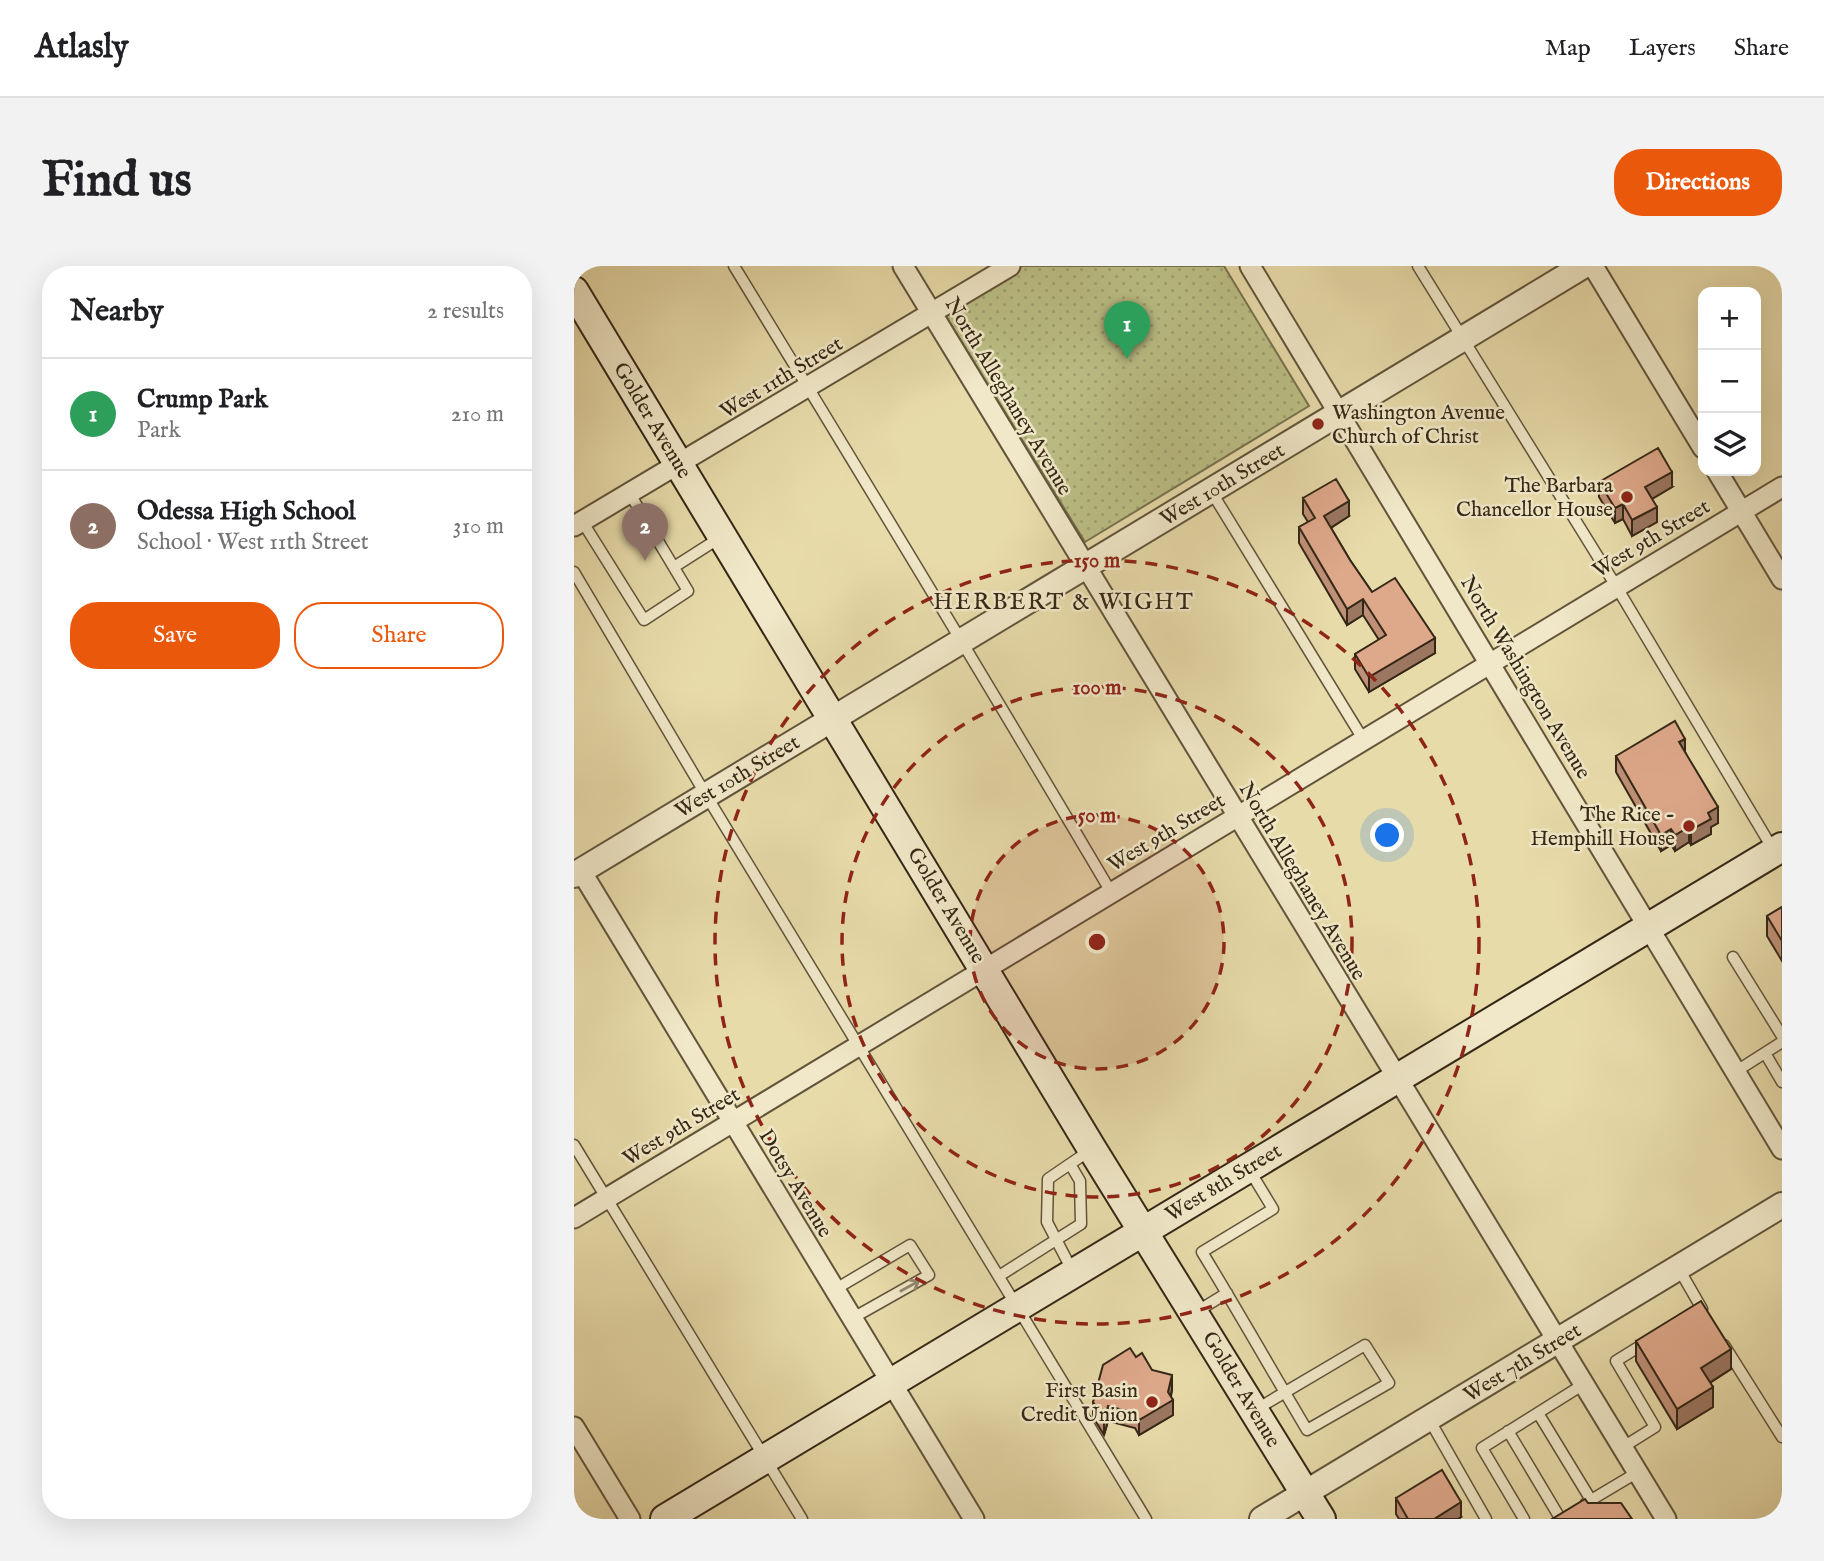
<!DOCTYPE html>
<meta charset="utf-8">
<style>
:root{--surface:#fff;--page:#f2f2f2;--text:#202124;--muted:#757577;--line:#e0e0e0;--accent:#ea580c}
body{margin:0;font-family:"IM FELL English",serif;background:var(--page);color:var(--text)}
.controls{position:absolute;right:21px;top:21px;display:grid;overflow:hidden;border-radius:14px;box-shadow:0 7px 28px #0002}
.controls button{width:63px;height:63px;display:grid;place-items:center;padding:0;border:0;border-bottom:2px solid var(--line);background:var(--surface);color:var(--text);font:35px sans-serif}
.you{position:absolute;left:814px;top:570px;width:24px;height:24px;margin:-18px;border:5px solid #fff;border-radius:50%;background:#1a73e8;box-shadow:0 0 0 10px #1a73e833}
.badge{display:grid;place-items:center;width:46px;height:46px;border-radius:50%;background:var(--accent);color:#fff;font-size:23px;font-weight:700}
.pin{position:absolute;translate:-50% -58px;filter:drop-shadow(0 2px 4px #0008)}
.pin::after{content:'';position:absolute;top:37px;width:24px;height:21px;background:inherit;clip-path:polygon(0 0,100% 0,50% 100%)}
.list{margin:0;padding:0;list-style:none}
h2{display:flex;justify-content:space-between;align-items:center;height:91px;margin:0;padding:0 28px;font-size:30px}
h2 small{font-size:23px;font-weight:400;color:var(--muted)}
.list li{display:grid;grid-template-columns:46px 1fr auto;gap:21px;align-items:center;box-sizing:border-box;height:112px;padding:0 28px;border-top:2px solid var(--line)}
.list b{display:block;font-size:26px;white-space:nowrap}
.list p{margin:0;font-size:23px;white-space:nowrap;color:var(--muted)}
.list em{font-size:23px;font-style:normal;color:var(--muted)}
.actions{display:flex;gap:14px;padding:21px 28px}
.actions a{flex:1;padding:16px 0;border:2px solid var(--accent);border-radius:28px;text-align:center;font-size:24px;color:var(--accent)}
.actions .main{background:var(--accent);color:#fff}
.icon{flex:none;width:38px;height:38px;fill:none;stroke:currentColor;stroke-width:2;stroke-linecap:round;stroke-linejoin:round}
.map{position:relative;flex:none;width:1208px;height:1253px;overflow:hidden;border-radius:28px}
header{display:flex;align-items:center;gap:42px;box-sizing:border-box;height:98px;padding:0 35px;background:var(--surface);border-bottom:2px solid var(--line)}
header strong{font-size:33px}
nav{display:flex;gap:38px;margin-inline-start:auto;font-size:24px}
.intro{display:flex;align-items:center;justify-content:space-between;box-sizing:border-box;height:168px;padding:0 42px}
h1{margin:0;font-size:49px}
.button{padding:18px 32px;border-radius:28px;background:var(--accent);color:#fff;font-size:24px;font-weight:700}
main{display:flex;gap:42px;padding:0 42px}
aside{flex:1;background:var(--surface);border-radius:28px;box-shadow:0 7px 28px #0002}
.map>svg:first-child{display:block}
.grass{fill:url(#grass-dots);stroke:#78724e;stroke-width:2}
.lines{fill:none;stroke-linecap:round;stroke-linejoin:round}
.service-casing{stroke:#62543b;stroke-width:13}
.minor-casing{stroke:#62543b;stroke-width:23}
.tertiary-casing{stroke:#62543b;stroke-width:28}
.secondary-casing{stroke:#352716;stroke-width:32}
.service{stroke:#f0e8c8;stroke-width:10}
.minor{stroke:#f0e8c8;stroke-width:19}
.tertiary{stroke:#f0e8c8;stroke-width:24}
.secondary{stroke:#f0e8c8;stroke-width:28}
.wall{fill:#bf9077;stroke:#352716;stroke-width:2}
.shaded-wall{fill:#9b7661;stroke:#352716;stroke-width:2}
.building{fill:#dea88a;stroke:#352716;stroke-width:2}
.oneway{stroke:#92886f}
.ring{fill:none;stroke:#8f2418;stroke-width:3.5;stroke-dasharray:12 9}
.poi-dot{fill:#8f2418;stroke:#f0e8c8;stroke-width:2.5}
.labels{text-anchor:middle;stroke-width:5;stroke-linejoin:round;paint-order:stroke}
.street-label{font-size:21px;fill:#352716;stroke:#f0e8c8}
.poi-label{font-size:21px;fill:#352716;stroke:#f0e8c8;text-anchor:end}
.neighbourhood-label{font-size:23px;letter-spacing:2px;fill:#352716;stroke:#f0e8c8}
.centre{fill:#8f2418;stroke:#f0e8c8;stroke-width:3.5}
.ring-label{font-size:21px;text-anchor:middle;font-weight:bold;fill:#8f2418;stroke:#f0e8c8;stroke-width:5;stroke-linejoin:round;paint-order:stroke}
</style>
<header>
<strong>Atlasly</strong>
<nav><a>Map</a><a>Layers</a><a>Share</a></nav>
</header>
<div class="intro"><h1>Find us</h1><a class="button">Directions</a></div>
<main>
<aside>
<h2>Nearby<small>2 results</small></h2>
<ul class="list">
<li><span class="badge" style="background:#2e9e5b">1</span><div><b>Crump Park</b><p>Park</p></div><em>210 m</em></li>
<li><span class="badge" style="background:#8d6e63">2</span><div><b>Odessa High School</b><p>School · West 11th Street</p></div><em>310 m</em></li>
</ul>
<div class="actions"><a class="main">Save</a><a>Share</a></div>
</aside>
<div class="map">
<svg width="1208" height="1253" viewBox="0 0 1208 1253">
<defs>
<pattern id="grass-dots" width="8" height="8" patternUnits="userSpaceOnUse" patternTransform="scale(1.75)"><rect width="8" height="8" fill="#bbbe85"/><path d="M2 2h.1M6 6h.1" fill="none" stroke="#a1a372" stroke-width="1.8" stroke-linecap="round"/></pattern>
</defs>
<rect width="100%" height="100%" fill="#e8dbaa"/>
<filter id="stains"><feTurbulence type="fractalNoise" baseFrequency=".00286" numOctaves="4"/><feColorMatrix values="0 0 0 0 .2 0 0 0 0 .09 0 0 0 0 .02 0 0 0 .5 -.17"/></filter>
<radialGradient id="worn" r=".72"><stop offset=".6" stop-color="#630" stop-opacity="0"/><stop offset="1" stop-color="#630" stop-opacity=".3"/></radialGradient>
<path class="grass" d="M448 0H650L735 140 511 276 370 47Z"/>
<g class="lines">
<g class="service-casing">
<path id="service" d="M160 0C287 208 413 416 537 626
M844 0 1042 320 1200 585
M637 225 789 473
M8 255 70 354 114 325 56 228
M100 301 147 271
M0 306 132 529 572 1253
M1159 691 1208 770
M1191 787 1208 816
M1161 806 1208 776
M0 879 228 1253
M676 905 699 943 628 986C664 1045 698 1105 733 1164L815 1117 791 1079 681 1144
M1105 1003 1128 1043 1123 1046
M499 1006 473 956 474 913 515 885
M425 1010 507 958 506 915 496 898
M260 1024 336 979 355 1009 277 1053
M622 1046 653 1027
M1150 1079 1208 1171
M964 1147 1017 1234
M855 1153 912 1253
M934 1165 986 1252
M1049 1181 1081 1161 1042 1095 1071 1077
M1012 1237 1064 1206
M950 1253 908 1182 1010 1118"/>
</g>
<g class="minor-casing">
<path id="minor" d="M329 0 1092 1253
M676 0 1208 883
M1019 0 1129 182
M1143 205 1208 313
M0 260 436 0
M7 605 400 1253
M0 952 1208 221
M0 1161 56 1253"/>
</g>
<g class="tertiary-casing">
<path id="tertiary" d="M0 609 1009 0
M688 1253 1208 939"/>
</g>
<g class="secondary-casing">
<path id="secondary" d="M0 25 518 883 747 1253
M91 1253 1208 581"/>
</g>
<use href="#service" class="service"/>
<use href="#minor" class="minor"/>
<use href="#tertiary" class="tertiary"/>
<use href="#secondary" class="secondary"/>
</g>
<path class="wall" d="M1025 216 1098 221 1078 233 1083 256 1058 270 1049 253 1041 257 1025 231Z
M729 232 775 250 757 262 776 294 798 326 861 387 795 426 781 403V388L805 374 789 349 773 359 725 277V261L734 256 729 248Z
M1111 486 1144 557 1137 561V568L1117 579 1115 576 1101 585 1097 579 1087 585 1042 506V490Z
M1208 641V695L1193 670V650Z
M1062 1075 1157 1103 1136 1117 1139 1141 1103 1163 1062 1095Z
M562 1091 578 1104 598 1124 597 1130 599 1149 565 1169 561 1162 534 1155 530 1169 519 1151V1136Z
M822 1232 887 1251 884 1253H825L822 1248Z"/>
<path class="shaded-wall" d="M1098 206V221L1071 237V221Z
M775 235V250L750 266V250Z
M1049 238V253L1041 257V242Z
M1083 241V256L1058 270V254Z
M789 333V349L773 359V343Z
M861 372V387L795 426V411Z
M1111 473V488L1105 476Z
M1144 541V557L1137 561V568L1117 579V564L1134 547Z
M1115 561V576L1101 585V569Z
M1097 563V579L1087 585V569Z
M1157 1083V1103L1127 1122V1102Z
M598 1109V1124L595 1136 599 1134V1149L565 1169V1154L594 1126Z
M1139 1121V1141L1103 1163V1143Z
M534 1140V1155L530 1169V1154Z
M887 1236V1251L884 1253H860Z"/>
<path class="building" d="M1084 182 1098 206 1071 221 1083 241 1058 254 1049 238 1041 242 1025 216Z
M762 213 775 235 750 250 776 294 798 326 821 312 861 372 795 411 781 388 812 369 789 333 773 343 725 261 741 252 729 232Z
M1101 455 1111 473 1105 476 1144 541 1134 547 1137 553 1117 564 1115 561 1101 569 1097 563 1087 569 1042 490Z
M1208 641V675L1193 650Z
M1127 1035 1157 1083 1127 1102 1139 1121 1103 1143 1062 1075Z
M556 1082 562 1091 568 1087 578 1104 598 1109 594 1126 599 1134 565 1154 561 1147 534 1140 530 1154 519 1136 529 1099Z
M868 1204 887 1236 860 1253H834L822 1232Z
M1011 1233 1014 1237H1047L1058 1253H978Z"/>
<defs><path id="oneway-shaft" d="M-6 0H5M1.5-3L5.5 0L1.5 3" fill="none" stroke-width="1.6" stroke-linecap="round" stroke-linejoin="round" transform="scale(1.75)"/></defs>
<use class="oneway" href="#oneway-shaft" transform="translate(336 1020) rotate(-29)"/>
<circle cx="523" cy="676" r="127" fill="#8f2418" fill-opacity=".12"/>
<g class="ring">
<circle cx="523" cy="676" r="127"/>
<circle cx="523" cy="676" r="255"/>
<circle cx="523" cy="676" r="382"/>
</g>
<g class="poi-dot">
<circle cx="744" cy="158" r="7"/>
<circle cx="1053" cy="231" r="7"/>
<circle cx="1115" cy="560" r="7"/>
<circle cx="578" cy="1136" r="7"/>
</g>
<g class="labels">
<g class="street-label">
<text transform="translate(207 111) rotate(-31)" y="7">West 11th Street</text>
<text transform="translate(435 130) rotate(59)" y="7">North Alleghaney Avenue</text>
<text transform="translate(79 154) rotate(59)" y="7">Golder Avenue</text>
<text transform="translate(648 218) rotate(-31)" y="7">West 10th Street</text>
<text transform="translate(1077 272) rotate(-31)" y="7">West 9th Street</text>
<text transform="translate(952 411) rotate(59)" y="7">North Washington Avenue</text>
<text transform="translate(163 510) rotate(-31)" y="7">West 10th Street</text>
<text transform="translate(592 566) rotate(-31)" y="7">West 9th Street</text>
<text transform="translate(729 615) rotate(59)" y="7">North Alleghaney Avenue</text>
<text transform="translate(373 639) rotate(59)" y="7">Golder Avenue</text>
<text transform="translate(107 860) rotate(-31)" y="7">West 9th Street</text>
<text transform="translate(649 916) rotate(-31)" y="7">West 8th Street</text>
<text transform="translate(222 917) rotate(59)" y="7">Dotsy Avenue</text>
<text transform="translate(948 1096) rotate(-31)" y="7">West 7th Street</text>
<text transform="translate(668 1123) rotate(59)" y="7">Golder Avenue</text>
</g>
<g class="poi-label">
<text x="758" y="153" text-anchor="start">Washington Avenue<tspan x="758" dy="24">Church of Christ</tspan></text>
<text x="1039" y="226">The Barbara<tspan x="1039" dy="24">Chancellor House</tspan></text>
<text x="1101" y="555">The Rice -<tspan x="1101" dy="24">Hemphill House</tspan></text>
<text x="564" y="1131">First Basin<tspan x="564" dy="24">Credit Union</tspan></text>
</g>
<g class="neighbourhood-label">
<text x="490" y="343">HERBERT &amp; WIGHT</text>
</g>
</g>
<circle cx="523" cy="676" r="10" class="centre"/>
<g class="ring-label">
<text x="523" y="301">150 m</text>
<text x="523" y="428">100 m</text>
<text x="523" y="556">50 m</text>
</g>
<rect width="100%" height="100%" filter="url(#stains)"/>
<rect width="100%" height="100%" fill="url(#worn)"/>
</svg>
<div class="controls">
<button>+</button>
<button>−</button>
<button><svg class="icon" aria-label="layers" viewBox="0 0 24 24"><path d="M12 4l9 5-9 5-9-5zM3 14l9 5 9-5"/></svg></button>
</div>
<div class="you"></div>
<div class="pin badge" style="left:553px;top:93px;background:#2e9e5b">1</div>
<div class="pin badge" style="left:71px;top:295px;background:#8d6e63">2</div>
</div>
</main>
